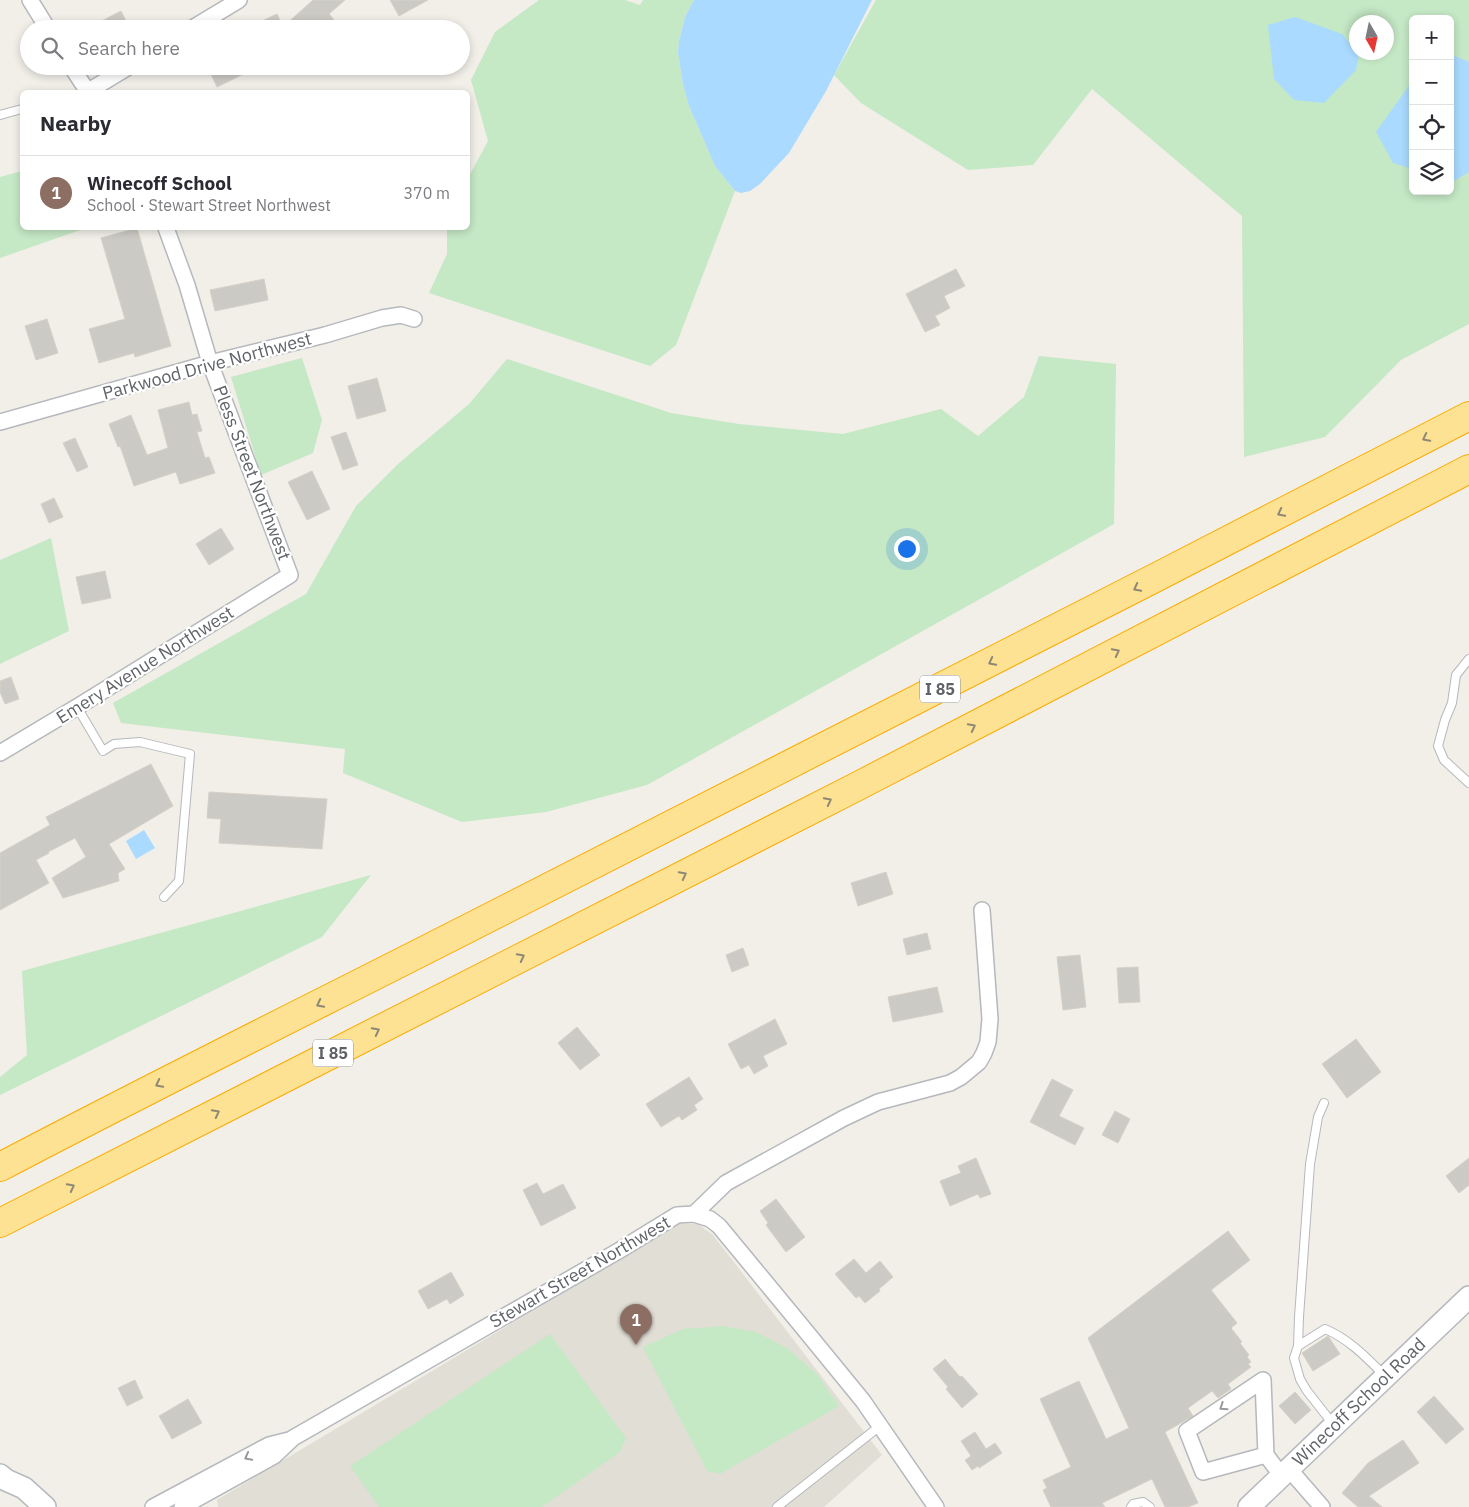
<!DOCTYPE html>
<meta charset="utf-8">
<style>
:root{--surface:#fff;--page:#f7f7f7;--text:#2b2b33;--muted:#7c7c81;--line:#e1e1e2;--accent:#d93025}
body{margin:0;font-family:"IBM Plex Sans",sans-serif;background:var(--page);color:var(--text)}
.controls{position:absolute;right:15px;top:15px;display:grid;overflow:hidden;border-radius:8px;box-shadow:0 2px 8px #0003}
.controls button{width:45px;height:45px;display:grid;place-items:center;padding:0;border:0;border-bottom:1px solid var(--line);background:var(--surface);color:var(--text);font:25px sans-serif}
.compass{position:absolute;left:1349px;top:15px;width:45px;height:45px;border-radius:50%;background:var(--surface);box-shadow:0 2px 8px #0003;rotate:171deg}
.you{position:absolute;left:906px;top:548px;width:18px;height:18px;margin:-12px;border:4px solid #fff;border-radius:50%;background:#1a73e8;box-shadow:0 0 0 8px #1a73e833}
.badge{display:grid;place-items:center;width:32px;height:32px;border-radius:50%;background:var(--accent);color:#fff;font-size:16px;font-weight:700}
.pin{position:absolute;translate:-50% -41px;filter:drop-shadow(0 1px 2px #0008)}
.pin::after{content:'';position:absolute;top:26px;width:18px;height:15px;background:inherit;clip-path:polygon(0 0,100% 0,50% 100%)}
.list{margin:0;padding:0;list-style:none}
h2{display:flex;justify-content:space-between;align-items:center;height:65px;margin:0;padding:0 20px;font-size:21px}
h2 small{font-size:16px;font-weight:400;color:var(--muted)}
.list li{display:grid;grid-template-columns:32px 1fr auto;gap:15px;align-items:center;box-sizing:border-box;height:75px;padding:0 20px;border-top:1px solid var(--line)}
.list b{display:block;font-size:19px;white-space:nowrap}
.list p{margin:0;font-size:16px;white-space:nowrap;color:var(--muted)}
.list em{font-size:16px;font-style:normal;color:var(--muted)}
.icon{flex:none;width:28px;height:28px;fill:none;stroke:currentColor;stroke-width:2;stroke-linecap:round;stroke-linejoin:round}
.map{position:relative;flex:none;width:1469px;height:1507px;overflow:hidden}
.search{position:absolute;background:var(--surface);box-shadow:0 2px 8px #0003;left:20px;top:20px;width:450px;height:55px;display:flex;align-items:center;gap:12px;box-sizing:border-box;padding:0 18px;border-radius:28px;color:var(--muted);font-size:19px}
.panel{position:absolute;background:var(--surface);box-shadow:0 2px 8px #0003;left:20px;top:90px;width:450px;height:140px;border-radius:8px}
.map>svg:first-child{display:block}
.education{fill:#e1ded6}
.green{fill:#c5e8c5;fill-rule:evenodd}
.water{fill:#aadaff}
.building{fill:#cccac5;stroke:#d6d1c6}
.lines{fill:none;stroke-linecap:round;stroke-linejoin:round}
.lane-casing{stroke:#b5b8bc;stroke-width:10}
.street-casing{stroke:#b5b8bc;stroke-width:18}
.secondary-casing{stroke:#b6babf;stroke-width:24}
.highway-casing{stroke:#f9ab00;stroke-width:30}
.lane{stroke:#fff;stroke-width:8}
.street{stroke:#fff;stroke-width:15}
.secondary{stroke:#fff;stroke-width:21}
.highway{stroke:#fde293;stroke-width:28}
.oneway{stroke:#8e8975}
.oneway2{stroke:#979a9d}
.labels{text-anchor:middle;stroke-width:4.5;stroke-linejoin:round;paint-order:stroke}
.shield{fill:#fff;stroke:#8f9295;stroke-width:1}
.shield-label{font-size:16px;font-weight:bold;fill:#5f6368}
.street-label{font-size:18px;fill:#5f6368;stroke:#fff}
</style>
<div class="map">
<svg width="1469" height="1507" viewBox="0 0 1469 1507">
<rect width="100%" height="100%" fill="#f1efe8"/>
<path class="education" d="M677 1224H698L713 1235 882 1455 824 1507H218L217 1500Z"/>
<path class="green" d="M539 0H625L640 5 643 0H694L685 17 679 41 678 52 683 85 689 106 715 166 735 191 676 345 650 366 429 293 447 254V228H468V178L488 141 471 80 495 32Z
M876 0H1469V324L1401 360 1325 437 1244 457 1242 216 1092 89 1033 165 968 170 861 103 834 75ZM1413 19H1450V191H1413ZM1356 22H1386V52H1356Z
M22 171V228H86L0 258V177Z
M1039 356 1116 364 1114 524 647 785 546 812 462 822 343 773 345 749 121 723 113 703 306 594 356 506 398 464 469 404 507 359 671 413 739 424 843 434 941 409 978 436 1024 397Z
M302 358 322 420 313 453 261 475 231 377Z
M51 538 69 631 0 664V560Z
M371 875 322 937 0 1095V1077L27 1055 22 971Z
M723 1326 756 1332 787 1348 817 1374 839 1406 720 1474 707 1471 643 1347 683 1329Z
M550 1334 626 1438 620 1452 542 1507H379L350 1466Z"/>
<path class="water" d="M694 0H872L826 91 789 153 760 184 750 191 741 193 735 191 715 166 689 106 683 85 678 52 679 41 685 17Z
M1295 17 1342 34 1359 54 1356 70 1324 103 1294 100 1274 79 1268 25Z
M1450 54 1469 62V172L1454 181 1450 180Z
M1413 80V169L1393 163 1376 132Z
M144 830 155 848 136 859 126 841Z"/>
<path class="building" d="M313 0H345L329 14 335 21 326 29 320 23 314 29H245L277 14 283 27Z
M390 0H428L399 16Z
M121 11 130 29H86Z
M207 66H260L217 87Z
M137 228 171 346 135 357 134 353 99 363 89 329 125 319 101 238Z
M956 269 965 286 944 296 950 308 935 316 940 325 925 332 906 294Z
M264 279 268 300 215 311 210 290Z
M47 319 58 353 36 360 25 326Z
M377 378 386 411 357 419 348 386Z
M189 402 192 415 197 414 202 431 197 432 205 458 209 457 215 473 180 484 176 472 134 486 120 446 118 447 109 424 131 415 147 455 168 448 158 410Z
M346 432 358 465 343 470 331 437Z
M75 438 88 467 77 472 63 443Z
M312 471 330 509 307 520 288 482Z
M54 498 63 517 49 523 41 504Z
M221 528 234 549 209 565 196 544Z
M105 571 111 598 82 604 76 577Z
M11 677 19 699 5 704 0 692V681Z
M151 764 173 806 109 844 125 869 118 873 119 881 63 898 52 878 86 857 75 838 48 852 49 853 36 860 49 883 0 910V853L50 825 46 817Z
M209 792 327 799 322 849 219 843 221 819 207 818Z
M886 872 893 894 858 906 851 883Z
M927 933 931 949 907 955 903 939Z
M743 948 749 965 732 972 726 955Z
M1080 955 1086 1007 1063 1010 1057 957Z
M1138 967 1140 1002 1119 1003 1117 968Z
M937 987 943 1012 893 1022 888 997Z
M775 1019 787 1044 763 1056 768 1066 754 1074 749 1065 741 1069 728 1044Z
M577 1027 600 1055 580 1070 558 1043Z
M1356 1039 1381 1072 1347 1098 1322 1064Z
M689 1077 703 1099 694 1105 697 1110 682 1120 679 1116 661 1127 646 1104Z
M1052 1079 1073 1090 1059 1116 1084 1128 1075 1145 1030 1122Z
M1115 1111 1130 1119 1118 1143 1102 1135Z
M976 1158 991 1194 980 1198 978 1194 950 1206 940 1181 961 1173 958 1166Z
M1469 1158V1185L1459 1193 1446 1176Z
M537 1183 543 1194 563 1184 576 1208 541 1226 523 1190Z
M776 1199 805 1237 786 1252 766 1225 768 1223 760 1211Z
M1228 1231 1250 1260 1211 1290 1237 1323 1231 1328 1242 1342 1240 1343 1249 1355 1247 1357 1251 1362 1248 1364 1251 1367 1228 1384 1231 1389 1218 1398 1212 1391 1188 1408 1193 1416 1165 1432 1198 1503 1188 1507H1165L1152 1479 1102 1503 1105 1507H1051L1043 1490 1047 1488 1043 1480 1071 1467 1040 1399 1079 1381 1106 1439 1129 1428 1088 1338Z
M854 1259 866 1273 880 1261 893 1277 879 1289 880 1291 865 1303 859 1296 856 1298 835 1274Z
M451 1272 464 1295 450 1304 447 1299 428 1309 418 1291Z
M1328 1336 1340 1354 1313 1371 1302 1353Z
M945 1359 960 1377 962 1376 978 1394 962 1408 946 1389 948 1387 933 1369Z
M135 1380 143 1398 127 1406 118 1388Z
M1295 1392 1311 1410 1295 1424 1279 1406Z
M1434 1396 1464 1429 1446 1444 1417 1412Z
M188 1399 202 1423 172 1439 159 1416Z
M975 1432 986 1449 995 1443 1002 1453 979 1468 978 1466 972 1470 965 1460 971 1456 961 1441Z
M1403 1440 1419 1463 1369 1496 1382 1507H1358L1342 1493 1368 1463Z"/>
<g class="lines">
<g class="lane-casing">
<path id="lane" d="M0 115 22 109
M1469 659 1456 675 1452 703 1445 720 1438 746 1444 760 1469 783
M77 707 103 751 114 744 140 742 190 754 179 881 164 897
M1324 1103 1318 1117 1310 1164 1299 1317 1298 1346 1294 1358 1300 1379 1307 1391 1333 1424
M1298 1346 1325 1329C1349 1339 1366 1357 1384 1375
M777 1507 880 1426
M1131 1507 1133 1504 1143 1502 1150 1507"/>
</g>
<g class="street-casing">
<path id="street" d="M30 0 48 29
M191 29 239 0
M71 66 88 92
M87 92 130 66
M0 422 210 363 325 335 382 318 401 315 414 319
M0 753 77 707 290 575 210 363 187 285 166 228
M694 1214 726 1183 844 1118 878 1102 950 1083 961 1077 979 1062 984 1053 988 1042 990 1019 982 910
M1263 1380 1187 1431 1203 1472 1266 1455
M1263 1380 1266 1455 1282 1476
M1289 1469 1322 1507
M153 1507 269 1445 289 1440
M182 1507 274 1456 293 1438 620 1250 677 1215 694 1214 710 1219 719 1226 800 1324 863 1401 936 1507"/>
</g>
<g class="secondary-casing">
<g id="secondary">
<path d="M0 1475 6 1480 24 1488 45 1507"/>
<path id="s1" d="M1249 1507 1469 1297"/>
</g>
</g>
<g class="highway-casing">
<path id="highway" d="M0 1167C169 1078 340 994 510 907 830 745 1150 581 1469 416
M0 1223 858 786 1469 469"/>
</g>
<use href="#lane" class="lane"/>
<use href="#street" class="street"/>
<use href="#secondary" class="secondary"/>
<use href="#highway" class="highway"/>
</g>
<defs><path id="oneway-chevron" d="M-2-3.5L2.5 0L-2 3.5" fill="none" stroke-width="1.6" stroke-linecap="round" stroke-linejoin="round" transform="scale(1.25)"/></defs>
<g class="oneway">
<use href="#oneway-chevron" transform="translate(1426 438) rotate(153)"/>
<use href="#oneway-chevron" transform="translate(1281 513) rotate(153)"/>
<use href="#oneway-chevron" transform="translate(1137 588) rotate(153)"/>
<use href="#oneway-chevron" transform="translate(1116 652) rotate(-27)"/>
<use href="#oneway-chevron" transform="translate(992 662) rotate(153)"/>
<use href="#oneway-chevron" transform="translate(972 727) rotate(-27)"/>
<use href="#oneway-chevron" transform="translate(828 801) rotate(-27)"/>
<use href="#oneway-chevron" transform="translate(683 875) rotate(-27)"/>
<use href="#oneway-chevron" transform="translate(521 957) rotate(-27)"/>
<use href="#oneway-chevron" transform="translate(320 1004) rotate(153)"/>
<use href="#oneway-chevron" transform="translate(376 1031) rotate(-27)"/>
<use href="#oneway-chevron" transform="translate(159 1084) rotate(153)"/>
<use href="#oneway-chevron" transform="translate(216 1113) rotate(-27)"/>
<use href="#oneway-chevron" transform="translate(71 1187) rotate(-27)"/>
</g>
<g class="oneway2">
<use href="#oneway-chevron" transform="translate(1223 1407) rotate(146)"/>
<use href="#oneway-chevron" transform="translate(248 1457) rotate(152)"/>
</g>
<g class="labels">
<g class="shield">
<rect x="920" y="675.5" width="40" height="27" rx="4"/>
<rect x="313" y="1039.5" width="40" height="27" rx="4"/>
</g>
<g class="shield-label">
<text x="940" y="695">I 85</text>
<text x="333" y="1059">I 85</text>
</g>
<g class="street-label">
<text transform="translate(207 366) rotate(-15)" y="6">Parkwood Drive Northwest</text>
<text transform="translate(252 473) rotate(69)" y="6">Pless Street Northwest</text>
<text transform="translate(145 665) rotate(-32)" y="6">Emery Avenue Northwest</text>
<text transform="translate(580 1272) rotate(-30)" y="6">Stewart Street Northwest</text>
<text dy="6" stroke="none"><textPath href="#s1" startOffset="152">Winecoff School Road</textPath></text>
</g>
</g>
</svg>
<div class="controls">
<button>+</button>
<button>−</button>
<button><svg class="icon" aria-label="locate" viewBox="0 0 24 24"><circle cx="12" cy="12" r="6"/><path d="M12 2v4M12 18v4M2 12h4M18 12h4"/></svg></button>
<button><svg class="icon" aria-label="layers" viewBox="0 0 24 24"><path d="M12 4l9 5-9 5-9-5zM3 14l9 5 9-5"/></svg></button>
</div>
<svg class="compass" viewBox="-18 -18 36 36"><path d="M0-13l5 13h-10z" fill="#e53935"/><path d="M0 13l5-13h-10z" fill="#7c7c81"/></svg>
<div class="you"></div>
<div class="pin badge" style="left:636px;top:1345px;background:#8d6e63">1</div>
<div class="search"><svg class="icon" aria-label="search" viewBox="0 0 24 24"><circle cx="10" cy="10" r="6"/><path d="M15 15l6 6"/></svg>Search here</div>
<section class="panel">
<h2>Nearby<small></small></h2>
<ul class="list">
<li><span class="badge" style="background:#8d6e63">1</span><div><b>Winecoff School</b><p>School · Stewart Street Northwest</p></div><em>370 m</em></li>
</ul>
</section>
</div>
